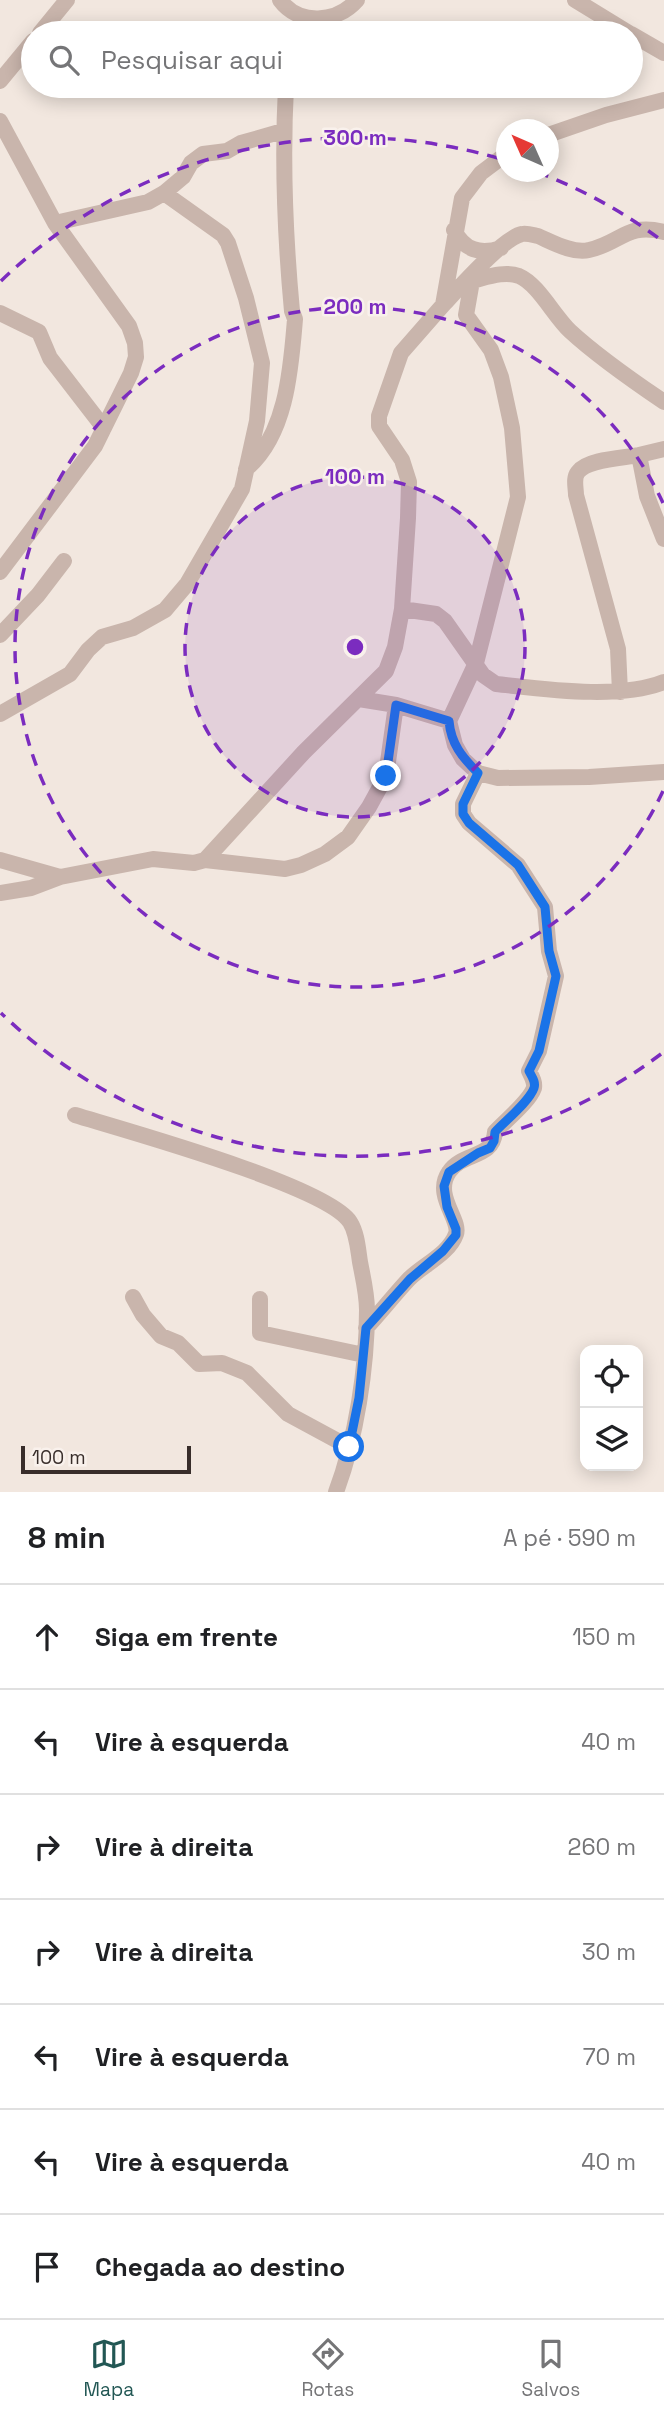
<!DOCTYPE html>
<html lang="pt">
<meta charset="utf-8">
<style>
:root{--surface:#fff;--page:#f6f6f6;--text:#202124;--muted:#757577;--line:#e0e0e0;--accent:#225754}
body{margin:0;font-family:"Space Grotesk",sans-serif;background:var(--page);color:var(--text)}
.controls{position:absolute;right:21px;bottom:21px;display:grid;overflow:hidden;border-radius:14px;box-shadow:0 4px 18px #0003}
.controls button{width:63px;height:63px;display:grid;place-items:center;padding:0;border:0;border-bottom:2px solid var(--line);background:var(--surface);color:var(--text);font:35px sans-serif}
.compass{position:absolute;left:496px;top:119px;width:63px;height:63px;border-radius:50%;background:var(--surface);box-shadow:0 4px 18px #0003;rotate:315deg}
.scale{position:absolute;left:21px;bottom:18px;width:170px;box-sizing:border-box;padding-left:7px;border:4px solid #382d2a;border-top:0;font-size:19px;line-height:24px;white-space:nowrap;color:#382d2a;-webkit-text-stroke:5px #f9f1ec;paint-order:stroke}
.stop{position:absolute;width:21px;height:21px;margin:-16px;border:5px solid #1a73e8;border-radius:50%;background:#fff}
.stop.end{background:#1a73e8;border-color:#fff;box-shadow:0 2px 7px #0008}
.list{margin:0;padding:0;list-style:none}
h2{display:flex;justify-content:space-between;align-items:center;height:91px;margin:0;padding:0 28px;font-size:30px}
h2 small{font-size:23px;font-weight:400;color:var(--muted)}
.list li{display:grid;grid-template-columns:46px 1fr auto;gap:21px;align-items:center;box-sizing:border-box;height:105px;padding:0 28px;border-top:2px solid var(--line)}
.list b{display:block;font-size:26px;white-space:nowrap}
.list em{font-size:23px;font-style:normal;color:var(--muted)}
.icon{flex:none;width:38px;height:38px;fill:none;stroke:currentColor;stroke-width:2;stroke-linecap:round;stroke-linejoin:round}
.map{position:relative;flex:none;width:664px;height:1492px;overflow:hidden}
.search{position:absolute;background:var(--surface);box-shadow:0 4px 18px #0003;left:21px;right:21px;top:21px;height:77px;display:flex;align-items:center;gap:18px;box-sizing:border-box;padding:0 24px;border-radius:38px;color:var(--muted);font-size:26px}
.sheet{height:826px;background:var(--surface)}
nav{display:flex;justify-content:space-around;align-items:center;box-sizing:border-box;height:98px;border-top:2px solid var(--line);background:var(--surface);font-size:19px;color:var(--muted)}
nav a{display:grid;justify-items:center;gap:4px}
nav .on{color:var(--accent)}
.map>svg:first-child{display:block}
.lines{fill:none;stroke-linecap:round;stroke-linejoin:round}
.minor{stroke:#c9b5ac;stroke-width:16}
.route{stroke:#1a73e8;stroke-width:9}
.ring{fill:none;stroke:#7b2cbf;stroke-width:3.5;stroke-dasharray:12 9}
.centre{fill:#7b2cbf;stroke:#f9f1ec;stroke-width:3.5}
.ring-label{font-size:21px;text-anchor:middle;font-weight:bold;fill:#7b2cbf;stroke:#f9f1ec;stroke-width:5;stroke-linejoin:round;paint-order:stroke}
</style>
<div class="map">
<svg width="664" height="1492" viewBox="0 0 664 1492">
<rect width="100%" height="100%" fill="#f2e7df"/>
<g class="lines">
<path class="minor" d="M280 0C299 26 337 23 357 0
M575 0 629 33
M40 33 67 0
M631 34 664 53
M0 81 33 41
M0 121 55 223 129 326 135 343 136 357 131 373 95 446 0 572
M548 135 606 115 664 100
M55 223 148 202 164 193 183 177 191 163 203 154 227 151 241 143 283 131
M454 230C464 250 480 255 501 248
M472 281 466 315 491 350 501 377 512 428 518 497 476 663 449 721 455 745 463 759 478 773 498 778 589 777 664 772
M467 282C483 279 503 270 519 276 538 284 554 316 570 331 597 356 633 381 664 402
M443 305C457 290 504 237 522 234 527 233 533 235 538 236 552 242 573 254 589 250 621 243 627 222 664 232
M0 313 39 332 50 358 104 428
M664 449 639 455 647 496 664 539
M246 469C287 435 291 367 295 319L292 311C285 236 282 161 286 86
M402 609 436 614 445 621 483 675 496 684C544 689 620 700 664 682
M0 635 38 595 64 561
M620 692 618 649 576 495C576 488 573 478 578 472 587 459 624 458 639 455
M359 699 396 705 449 721
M0 714 70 674 88 650 102 637 133 628 165 610 187 584 242 489 257 421 262 363 246 298 228 243 223 235 164 193
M0 860 60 877 153 859 194 863 205 860 304 752 386 671 395 647 402 609 408 518 409 482 402 460 379 426V416L401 353 443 305 462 198 481 173 506 154
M205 860 285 869 301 865 325 854 348 837 369 807 386 776 396 705
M0 893 31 888 60 877
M75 1115C124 1130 327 1186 350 1222 357 1233 358 1249 360 1262 363 1278 367 1294 367 1310 367 1367 356 1439 336 1492
M133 1297 143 1315 161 1336 178 1343 199 1364 222 1363 247 1373 288 1414 349 1447
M260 1299V1333L364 1355
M366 1328C381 1312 394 1295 409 1279 423 1265 449 1254 456 1234 461 1220 433 1195 449 1172 462 1152 493 1159 495 1132 505 1121 529 1102 534 1088 535 1082 532 1077 529 1071L539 1051 556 976 549 951 545 907 518 865 469 823 463 814V804L478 773"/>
</g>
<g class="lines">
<path class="route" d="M349 1447 359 1398 366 1328 410 1279 443 1251 456 1235V1229L447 1207 444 1186 449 1172 478 1153 490 1148 494 1141 495 1132C505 1121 529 1102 534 1088 536 1082 532 1077 529 1071L539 1051 556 976 549 951 545 907 518 865 469 823 463 814V804L478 773C462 757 451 744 449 721L396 705 386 776"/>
</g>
<circle cx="355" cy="647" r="170" fill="#7b2cbf" fill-opacity=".12"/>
<g class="ring">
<circle cx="355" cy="647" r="170"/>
<path d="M663 791A340 340 0 1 1 663 503"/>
<path d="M661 1054A509 509 0 0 1 1 1013M1 281A509 509 0 0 1 504 160M537 172A509 509 0 0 1 661 240"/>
</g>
<circle cx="355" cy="647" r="10" class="centre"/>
<g class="ring-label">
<text x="355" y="145">300 m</text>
<text x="355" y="314">200 m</text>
<text x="355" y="484">100 m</text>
</g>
</svg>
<div class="controls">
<button><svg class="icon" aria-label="locate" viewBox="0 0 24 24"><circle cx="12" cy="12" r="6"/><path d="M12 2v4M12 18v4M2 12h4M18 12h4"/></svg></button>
<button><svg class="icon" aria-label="layers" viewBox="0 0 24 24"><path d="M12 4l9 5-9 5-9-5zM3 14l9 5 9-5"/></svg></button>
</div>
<svg class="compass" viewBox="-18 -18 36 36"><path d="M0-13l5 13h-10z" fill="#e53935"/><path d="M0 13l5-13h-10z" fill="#757577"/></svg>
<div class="scale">100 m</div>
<div class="stop" style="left:349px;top:1447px"></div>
<div class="stop end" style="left:386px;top:776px"></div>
<div class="search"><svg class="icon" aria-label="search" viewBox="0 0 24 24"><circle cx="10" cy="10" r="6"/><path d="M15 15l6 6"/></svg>Pesquisar aqui</div>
</div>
<section class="sheet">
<h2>8 min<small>A pé · 590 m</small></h2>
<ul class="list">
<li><svg class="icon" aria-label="ahead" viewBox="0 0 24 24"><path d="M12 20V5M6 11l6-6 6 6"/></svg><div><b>Siga em frente</b></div><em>150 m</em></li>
<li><svg class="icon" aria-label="left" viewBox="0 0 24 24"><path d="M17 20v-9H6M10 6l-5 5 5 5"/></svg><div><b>Vire à esquerda</b></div><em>40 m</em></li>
<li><svg class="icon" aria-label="right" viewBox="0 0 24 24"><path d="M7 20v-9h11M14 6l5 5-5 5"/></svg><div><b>Vire à direita</b></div><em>260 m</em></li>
<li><svg class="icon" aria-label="right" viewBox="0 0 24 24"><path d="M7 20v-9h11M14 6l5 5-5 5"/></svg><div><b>Vire à direita</b></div><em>30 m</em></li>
<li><svg class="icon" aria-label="left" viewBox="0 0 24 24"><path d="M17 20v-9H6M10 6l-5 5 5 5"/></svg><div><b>Vire à esquerda</b></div><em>70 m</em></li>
<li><svg class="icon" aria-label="left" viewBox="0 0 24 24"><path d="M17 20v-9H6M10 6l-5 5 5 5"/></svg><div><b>Vire à esquerda</b></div><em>40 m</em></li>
<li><svg class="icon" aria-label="arrive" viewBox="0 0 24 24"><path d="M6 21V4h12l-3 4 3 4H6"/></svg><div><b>Chegada ao destino</b></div></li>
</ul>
</section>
<nav>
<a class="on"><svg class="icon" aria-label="map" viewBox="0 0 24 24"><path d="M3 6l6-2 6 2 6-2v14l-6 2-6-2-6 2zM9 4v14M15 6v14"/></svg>Mapa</a>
<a><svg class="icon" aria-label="directions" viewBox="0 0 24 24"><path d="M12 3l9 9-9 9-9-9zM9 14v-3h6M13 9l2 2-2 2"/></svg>Rotas</a>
<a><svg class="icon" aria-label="saved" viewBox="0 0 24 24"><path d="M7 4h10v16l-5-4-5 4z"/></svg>Salvos</a>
</nav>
